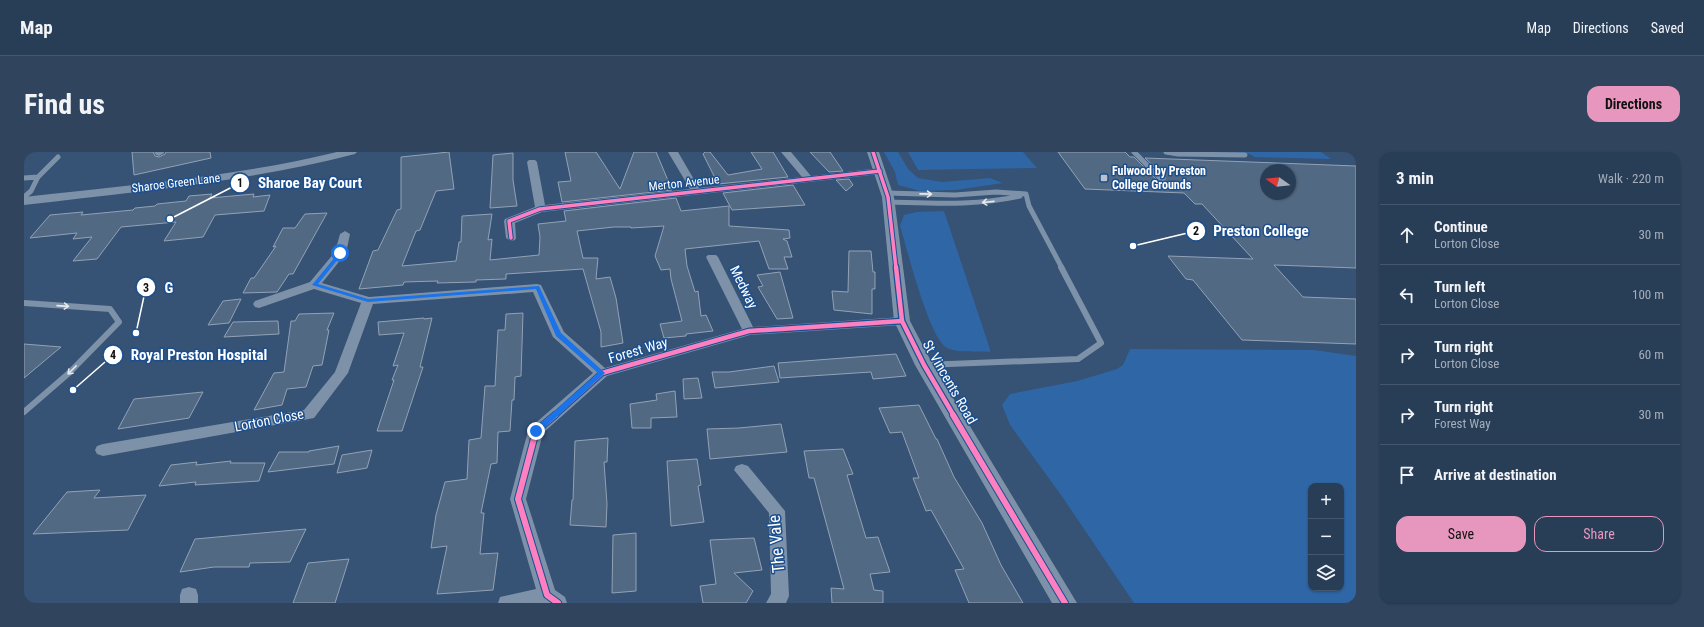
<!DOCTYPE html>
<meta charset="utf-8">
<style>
:root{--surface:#283e57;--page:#30455d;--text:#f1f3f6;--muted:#a5aeba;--line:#44576d;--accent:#e797bd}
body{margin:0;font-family:"Roboto Condensed",sans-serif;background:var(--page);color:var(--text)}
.controls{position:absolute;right:12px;bottom:12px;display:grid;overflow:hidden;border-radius:8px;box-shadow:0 1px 3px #0004}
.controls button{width:36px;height:36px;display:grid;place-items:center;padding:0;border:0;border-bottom:1px solid var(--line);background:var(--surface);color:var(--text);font:20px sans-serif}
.compass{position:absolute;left:1236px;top:12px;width:36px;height:36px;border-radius:50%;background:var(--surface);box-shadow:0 1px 3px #0004;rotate:285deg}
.stop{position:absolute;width:12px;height:12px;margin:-9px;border:3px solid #1a73e8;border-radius:50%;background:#fff}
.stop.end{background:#1a73e8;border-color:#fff;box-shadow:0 1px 4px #0008}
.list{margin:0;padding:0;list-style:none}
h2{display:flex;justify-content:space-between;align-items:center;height:52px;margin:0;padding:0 16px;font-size:17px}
h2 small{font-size:13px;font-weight:400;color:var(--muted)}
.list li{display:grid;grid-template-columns:26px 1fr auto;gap:12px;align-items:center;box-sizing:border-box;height:60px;padding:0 16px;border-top:1px solid var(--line)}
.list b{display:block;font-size:15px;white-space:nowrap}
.list p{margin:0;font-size:13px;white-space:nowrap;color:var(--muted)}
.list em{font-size:13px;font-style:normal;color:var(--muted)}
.actions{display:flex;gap:8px;padding:12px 16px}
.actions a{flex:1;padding:9px 0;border:1px solid var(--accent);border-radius:12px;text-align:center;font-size:14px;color:var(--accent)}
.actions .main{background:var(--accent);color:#111}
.icon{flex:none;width:22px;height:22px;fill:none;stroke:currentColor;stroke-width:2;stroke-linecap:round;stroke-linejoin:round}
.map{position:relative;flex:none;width:1332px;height:451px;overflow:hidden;border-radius:12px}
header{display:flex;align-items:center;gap:24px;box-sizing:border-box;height:56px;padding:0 20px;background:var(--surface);border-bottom:1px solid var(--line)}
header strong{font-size:19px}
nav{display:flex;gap:22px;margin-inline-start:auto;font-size:14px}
.intro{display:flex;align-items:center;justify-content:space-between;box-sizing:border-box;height:96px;padding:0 24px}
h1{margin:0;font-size:28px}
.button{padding:10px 18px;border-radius:12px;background:var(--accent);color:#111;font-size:14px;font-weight:700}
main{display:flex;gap:24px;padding:0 24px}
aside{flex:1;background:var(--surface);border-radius:12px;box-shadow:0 1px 3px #0004}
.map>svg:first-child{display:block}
.green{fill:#2f66a5;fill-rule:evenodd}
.building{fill:#526984;stroke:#92a2b6;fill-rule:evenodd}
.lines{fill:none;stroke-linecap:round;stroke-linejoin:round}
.service-far1{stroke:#7d92a8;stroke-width:5}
.service{stroke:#7d92a8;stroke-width:6}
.minor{fill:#7d92a8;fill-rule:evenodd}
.tertiary{fill:#7d92a8;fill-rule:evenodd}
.cycleway-far2-casing{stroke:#1b4f8f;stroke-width:5.5}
.cycleway-far1-casing{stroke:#1b4f8f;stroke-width:7}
.cycleway-casing{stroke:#1b4f8f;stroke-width:8}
.cycleway-far2{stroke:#ff80c0;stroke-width:3.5}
.cycleway-far1{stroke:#ff80c0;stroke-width:4.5}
.cycleway{stroke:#ff80c0;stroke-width:6}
.oneway{stroke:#e5e9ee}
.route{fill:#1a73e8}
.poi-dot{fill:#b9c2ce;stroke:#1b4f8f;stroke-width:1.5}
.labels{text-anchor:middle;stroke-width:3;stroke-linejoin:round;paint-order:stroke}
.far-poi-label{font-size:12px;font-weight:bold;fill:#fff;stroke:#1b4f8f;text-anchor:start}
.far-street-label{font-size:12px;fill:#fff;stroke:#1b4f8f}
.street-label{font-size:14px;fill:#fff;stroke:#1b4f8f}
.near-street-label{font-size:17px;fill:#fff;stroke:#1b4f8f}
.leader{fill:none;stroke:#fff;stroke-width:1.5}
.callout-dot{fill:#fff;stroke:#1b4f8f;stroke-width:1.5}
.mark-label{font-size:12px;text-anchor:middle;font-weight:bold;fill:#111}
.callout-label{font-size:15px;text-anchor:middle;font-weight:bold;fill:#fff;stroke:#1b4f8f;stroke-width:3;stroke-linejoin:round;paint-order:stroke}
</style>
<header>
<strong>Map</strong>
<nav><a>Map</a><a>Directions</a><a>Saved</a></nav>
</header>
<div class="intro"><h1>Find us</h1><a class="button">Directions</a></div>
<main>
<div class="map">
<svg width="1332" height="451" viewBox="0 0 1332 451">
<rect width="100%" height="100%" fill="#365274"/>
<path class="green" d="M860 0H874L884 17 894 26 918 30 966 26 979 31 932 38 896 39 874 33 871 20Z
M884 0H999L1013 16 894 18Z
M1151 0H1297L1307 7 1230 5 1226 2Z
M920 59 966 197V200C954 199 932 201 923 196 905 187 883 96 876 74L880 63 893 60Z
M1106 197 1290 198 1332 204V451H1110L1037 343 986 273 978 253 986 242 1053 229 1093 217 1099 213ZM1287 334H1317V436H1287Z"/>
<path class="building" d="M108 0H129L131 4 135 5 141 2 142 0H186L187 6 110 23Z
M425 0 430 37 412 39 396 78 392 79 378 114 432 109 435 90H437L438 64 468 62 464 88 468 87 466 108 515 103 516 85 514 72 542 69 540 59 652 46 657 59 705 54V74L765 78 766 86 759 87 763 89 768 105H760L764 117H745L735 89 661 97 663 114 671 140 674 139 677 164 682 163 689 179 662 182V184L640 186 636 172 658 169 647 127 646 117 637 118 631 104 640 74 607 76V75H590L553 79 559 106H574L572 127 586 125 592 146 599 191 577 195V180L559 117 482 122V127L452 128V130L413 131 414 129 380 130 379 133 335 137 349 99 354 98 373 58 377 57V5Z
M541 0H572L596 37 610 0H632L648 38 538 50 534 30 547 29Z
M681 0H686L704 23 738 17 727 0H749L764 25 694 32 679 2Z
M786 0H806L819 19 805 20Z
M1034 0H1101L1106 5H1110L1137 32 1141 31V25L1121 6 1332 14V116L1250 113 1279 145 1332 147V192L1218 188 1169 128 1162 127 1144 104 1229 107 1178 52H1171L1160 41 1061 37ZM1242 18H1266V42H1242Z
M489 1V28L493 54 466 56 469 3Z
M825 27 829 33 822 39 812 28Z
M769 33 781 53 708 58 699 41Z
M188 42 186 46 230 42 229 45 246 43 240 59 191 63 179 85 140 89 152 70 97 75 73 107 49 109 68 85 49 87 53 81 6 86 26 63 59 60 57 63 109 58 111 56 131 54 133 52 162 49 165 44Z
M303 61 269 122H265L253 140 219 141 227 126H230L252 94 249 95 259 76H271L281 62Z
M825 99H847L849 120H851V137H848V162L810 158 808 139 824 140Z
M756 120 769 166 753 167 734 135 739 134 733 123Z
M217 147 205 171 184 173 199 149Z
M310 161 303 178H305L298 213 289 214 282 235 263 237 258 253 230 258 250 221 260 220 267 169H271L275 162Z
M499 161 497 224 491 225 490 248H488L486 279 474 280 473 311 467 312 457 361H460L456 402 474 401 469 438 413 442 423 394 407 396 412 363 421 330 443 327 445 288 457 286 461 234H471L474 178H481L482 162Z
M400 166V167L408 166 396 215H399L378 279H353L370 228H368L374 213 369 214 380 181 355 183 354 170Z
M254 169 255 182 200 185 209 170Z
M0 192 37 195 0 226Z
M872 202 882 224 849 227 847 220 756 226 754 211Z
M750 214 755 230 691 236 688 220H705Z
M674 226 678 246 660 247 659 227Z
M651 239 653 265 627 266V276H608L606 252 633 248 632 242Z
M179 240 165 266 94 277 110 247Z
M895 253 912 287H913L930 325 958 371 977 413 999 451H945L931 418 940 417 907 358 902 359 889 326H895L878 280 866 281 855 256Z
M757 272 763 300 686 307 683 277 715 276Z
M584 286 583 310H580L583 352 582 375 546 373 548 348H549L551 289Z
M315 294 310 312 244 320 255 300H285V299Z
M819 297 829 322 823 323 842 386 854 385 866 420 846 422 850 438 859 439V451H808L807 436 820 437 790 326H785L780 299Z
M348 298 343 316 313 321 318 303Z
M673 307 677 333 674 334 680 370 647 374 643 309Z
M207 309 206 311H241L235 329 171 333 172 330 135 334 147 313 173 310 172 313Z
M76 338 70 346 122 343 104 378 9 382 43 340Z
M282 377 266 410 226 411 225 415H190L156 420 171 387Z
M612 381V439L588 441 589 383Z
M730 386 738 418 710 421 729 439 722 451H679L676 434 692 432 686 388Z
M325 407 311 451H269L284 411Z"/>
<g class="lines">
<path class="service-far1" d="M1110 0 1138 28
M1142 0 1154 2 1221 3
M0 26 14 25
M863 41 931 43 972 40 1002 42
M1002 42 1005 54 1038 116
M0 45 7 39 14 25 34 5
M864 50C909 51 952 54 996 44"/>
<path class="service" d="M0 151 86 157 95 170 45 221 0 260
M900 213 1054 207 1077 191 1037 115"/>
<path class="minor" d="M130 0H140V1L135 4 132 3Z
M644 0H654L675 36 778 25 757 0H767L787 24 856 16 861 19 856 22 518 60 491 71 492 86 491 88 487 89 482 86 480 69 481 67 511 55 503 10 505 8H511L513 10 521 53 666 37Z
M321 79 326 82 322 101 298 131 345 145 513 132 517 133 540 180 581 216 718 177 682 105 684 103H692L694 105 729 175 878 165 883 166 884 169 883 172 878 173 726 183 583 224 519 281 502 347 531 438 541 445 543 451H474L476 445 512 437 486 347 504 279 507 275 569 221 529 185 509 140 349 152 324 221 290 266 79 304 73 302 71 298 73 294 79 292 280 258 311 220 337 151 290 137 235 156 231 155 229 152 231 149 286 130 311 100 316 82Z
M718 312 724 314 761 359 765 444 762 451H742L747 442 745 361 710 318 712 314Z
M165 435 172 437 174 443V451H156V443L158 437Z"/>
<path class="tertiary" d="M313 0H333L331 2C222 30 111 40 0 53V45C105 33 210 25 313 0Z
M843 0H855L870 45 886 169 909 213 1053 451H1028L891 213 870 169 858 45Z"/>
<g class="cycleway-far2-casing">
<path id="cycleway-far2" d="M849 0 864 45 872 116
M487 86 485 69 516 57 856 19"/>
</g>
<g class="cycleway-far1-casing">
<path id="cycleway-far1" d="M872 115 878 169 900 213 930 264
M530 264 578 221 725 179 878 169"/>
</g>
<g class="cycleway-casing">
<path id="cycleway" d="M531 263 512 279 494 347 523 443 534 451
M929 263 1041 451"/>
</g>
<use href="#cycleway-far2" class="cycleway-far2"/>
<use href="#cycleway-far1" class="cycleway-far1"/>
<use href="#cycleway" class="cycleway"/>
</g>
<defs><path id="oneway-shaft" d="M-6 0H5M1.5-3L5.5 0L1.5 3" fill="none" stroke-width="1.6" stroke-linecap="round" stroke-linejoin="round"/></defs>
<g class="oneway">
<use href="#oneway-shaft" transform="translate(902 42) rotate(1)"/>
<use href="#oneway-shaft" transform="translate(964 50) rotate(174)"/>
<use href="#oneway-shaft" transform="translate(39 154) rotate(4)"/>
<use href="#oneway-shaft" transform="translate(48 218) rotate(135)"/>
</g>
<path class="route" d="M316 99 319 101 294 132 344 147 515 134 537 181 581 221 515 281H510V277L574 221 532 184 512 137 344 150 288 133Z"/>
<rect class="poi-dot" x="1076" y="22" width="8" height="8" rx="2"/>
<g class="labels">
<g class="far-poi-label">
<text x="1088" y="23">Fulwood by Preston<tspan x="1088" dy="14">College Grounds</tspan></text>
</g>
<g class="far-street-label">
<text transform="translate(152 31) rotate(-7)" y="4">Sharoe Green Lane</text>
<text transform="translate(660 31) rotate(-6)" y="4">Merton Avenue</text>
</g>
<g class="street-label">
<text transform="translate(720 135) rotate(64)" y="5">Medway</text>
<text transform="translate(614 198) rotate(-16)" y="5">Forest Way</text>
<text transform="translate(926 230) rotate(60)" y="5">St Vincents Road</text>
<text transform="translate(245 268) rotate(-11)" y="5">Lorton Close</text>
</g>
<g class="near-street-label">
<text transform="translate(752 392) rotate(-95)" y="6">The Vale</text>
</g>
</g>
<path class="leader" d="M146 67L216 31M1109 94L1172 79M112 181L122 135M49 238L89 203"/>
<g class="callout-dot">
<circle cx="146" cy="67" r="4"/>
<circle cx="1109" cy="94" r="4"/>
<circle cx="112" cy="181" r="4"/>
<circle cx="49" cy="238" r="4"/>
<circle cx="216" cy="31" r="10"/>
<circle cx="1172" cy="79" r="10"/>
<circle cx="122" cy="135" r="10"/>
<circle cx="89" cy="203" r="10"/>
</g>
<g class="mark-label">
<text x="216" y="35">1</text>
<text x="1172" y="83">2</text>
<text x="122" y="140">3</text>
<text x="89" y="207">4</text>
</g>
<g class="callout-label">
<text x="286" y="36">Sharoe Bay Court</text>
<text x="1237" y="84">Preston College</text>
<text x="145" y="141">G</text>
<text x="175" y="208">Royal Preston Hospital</text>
</g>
</svg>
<div class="controls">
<button>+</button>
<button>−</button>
<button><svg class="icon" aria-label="layers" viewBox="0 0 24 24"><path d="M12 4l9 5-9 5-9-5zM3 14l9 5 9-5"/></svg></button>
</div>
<svg class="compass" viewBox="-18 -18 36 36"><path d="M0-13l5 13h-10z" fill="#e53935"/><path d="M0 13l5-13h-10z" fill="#a5aeba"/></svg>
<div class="stop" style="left:316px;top:101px"></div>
<div class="stop end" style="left:512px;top:279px"></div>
</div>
<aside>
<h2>3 min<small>Walk · 220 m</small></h2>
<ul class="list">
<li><svg class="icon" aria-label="ahead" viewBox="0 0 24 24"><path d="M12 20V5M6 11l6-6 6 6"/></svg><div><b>Continue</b><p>Lorton Close</p></div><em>30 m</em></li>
<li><svg class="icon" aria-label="left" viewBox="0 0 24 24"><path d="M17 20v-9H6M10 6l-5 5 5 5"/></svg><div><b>Turn left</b><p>Lorton Close</p></div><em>100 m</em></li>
<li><svg class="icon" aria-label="right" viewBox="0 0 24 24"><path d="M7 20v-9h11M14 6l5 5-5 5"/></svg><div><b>Turn right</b><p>Lorton Close</p></div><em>60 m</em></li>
<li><svg class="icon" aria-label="right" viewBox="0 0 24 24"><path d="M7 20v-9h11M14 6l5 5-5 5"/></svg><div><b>Turn right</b><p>Forest Way</p></div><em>30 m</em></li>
<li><svg class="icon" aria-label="arrive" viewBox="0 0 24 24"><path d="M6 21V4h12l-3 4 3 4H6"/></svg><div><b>Arrive at destination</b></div></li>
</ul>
<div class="actions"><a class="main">Save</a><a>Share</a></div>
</aside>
</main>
